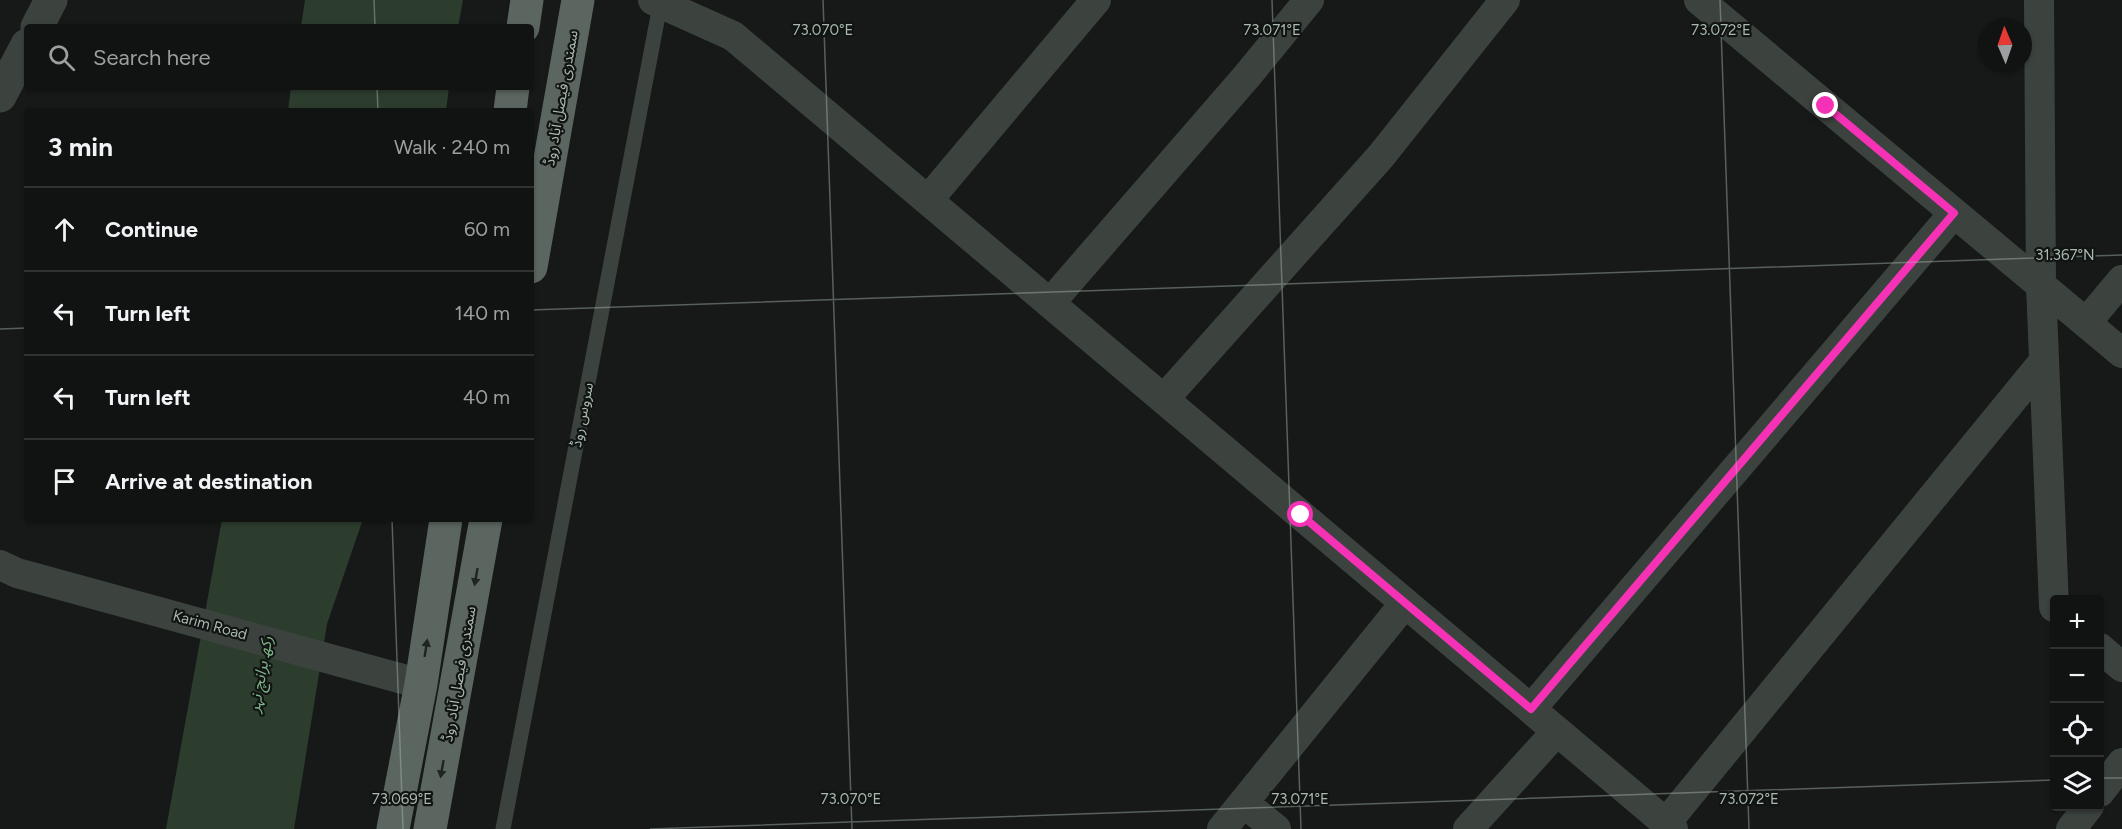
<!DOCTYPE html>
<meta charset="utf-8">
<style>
:root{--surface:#101312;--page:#191c1b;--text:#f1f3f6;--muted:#9c9e9f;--line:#303232}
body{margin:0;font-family:Figtree,"Noto Sans Arabic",sans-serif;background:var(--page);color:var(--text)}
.controls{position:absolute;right:18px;bottom:18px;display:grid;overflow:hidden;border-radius:6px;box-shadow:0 2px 4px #0004}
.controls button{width:54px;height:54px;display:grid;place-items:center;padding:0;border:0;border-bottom:2px solid var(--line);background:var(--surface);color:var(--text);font:30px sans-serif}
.compass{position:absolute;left:1978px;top:18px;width:54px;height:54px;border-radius:50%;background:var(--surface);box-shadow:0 2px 4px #0004;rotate:358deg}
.stop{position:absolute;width:18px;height:18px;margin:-14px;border:4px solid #f532b5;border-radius:50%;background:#fff}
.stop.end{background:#f532b5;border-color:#fff;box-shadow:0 2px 6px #0008}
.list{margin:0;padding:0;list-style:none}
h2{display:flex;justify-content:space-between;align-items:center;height:78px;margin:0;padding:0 24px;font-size:26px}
h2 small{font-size:20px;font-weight:400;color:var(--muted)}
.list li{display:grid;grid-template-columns:39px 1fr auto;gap:18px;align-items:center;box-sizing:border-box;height:84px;padding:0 24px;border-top:2px solid var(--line)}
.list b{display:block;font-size:22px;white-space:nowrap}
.list em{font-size:20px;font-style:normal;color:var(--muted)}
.icon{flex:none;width:33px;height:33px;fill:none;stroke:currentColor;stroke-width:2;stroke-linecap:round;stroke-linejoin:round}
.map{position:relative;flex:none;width:2122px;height:829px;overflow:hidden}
.search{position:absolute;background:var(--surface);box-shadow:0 2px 4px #0004;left:24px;top:24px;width:510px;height:66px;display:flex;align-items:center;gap:15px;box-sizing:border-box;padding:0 21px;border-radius:6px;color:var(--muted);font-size:22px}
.panel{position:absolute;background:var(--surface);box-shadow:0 2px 4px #0004;left:24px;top:108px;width:510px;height:414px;border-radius:6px}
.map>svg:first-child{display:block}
.water{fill:#2c3d2e}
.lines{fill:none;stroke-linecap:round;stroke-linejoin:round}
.service{stroke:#3c433f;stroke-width:15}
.minor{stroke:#3c433f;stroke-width:30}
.tertiary{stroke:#3c433f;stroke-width:33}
.trunk{stroke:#5b6660;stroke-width:33}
.oneway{fill:#202422}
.route{stroke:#f532b5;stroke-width:8}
.ticks{fill:none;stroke:#a8b9ae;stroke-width:1.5;stroke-opacity:0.45}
.labels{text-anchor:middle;stroke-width:4.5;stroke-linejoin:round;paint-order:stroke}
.street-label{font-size:15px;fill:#a8b9ae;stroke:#111413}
.water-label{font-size:16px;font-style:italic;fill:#7fb486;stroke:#111413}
.ticks-label{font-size:15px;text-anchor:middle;fill:#a8b9ae;stroke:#111413;stroke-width:4.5;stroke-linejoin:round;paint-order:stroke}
</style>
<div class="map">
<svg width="2122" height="829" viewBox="0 0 2122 829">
<rect width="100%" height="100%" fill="#161918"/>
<path class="water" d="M305 0H463L458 27H301Z
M291 87H449L446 111H288Z
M222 519H363L327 624 294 829H166Z"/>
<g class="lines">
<path class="service" d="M503 829 661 0"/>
<path class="minor" d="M653 0 733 36 1673 829
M1699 0 2122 353
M2039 0 2041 285 2054 607
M928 200 1096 0
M1050 303 1247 76 1309 0
M2086 323 2122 280
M1164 399 1381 156 1505 0
M0 565 17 573 421 684
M2100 648 2122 667
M1531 709 1954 213
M2100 792 2122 763
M1244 803 1276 829
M1666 823 2044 361
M1222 829 1405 603
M1468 829 1557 731
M2071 829 2089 806"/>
<path class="tertiary" d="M37 27 51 0
M0 96 27 45"/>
<path class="trunk" d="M523 27 527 0
M510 111 513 87
M531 267 578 0
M393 829 421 684 446 519
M430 829 486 519"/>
</g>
<defs><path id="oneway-solid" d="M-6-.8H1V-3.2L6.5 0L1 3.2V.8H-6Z" transform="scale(1.5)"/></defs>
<g class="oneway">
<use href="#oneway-solid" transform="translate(476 577) rotate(100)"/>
<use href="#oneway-solid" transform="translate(426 648) rotate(-81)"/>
<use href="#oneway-solid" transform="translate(442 769) rotate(100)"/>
</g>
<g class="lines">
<path class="route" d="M1301 515 1531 709 1954 213 1826 106"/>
</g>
<path class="ticks" d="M374 0 375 27M823 0 852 829M1272 0 1301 829M1720 0 1749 829M377 87 378 111M531 310 2122 255M0 329 27 328M392 519 403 829M2100 778H2122M650 829 2054 780"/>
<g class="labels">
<g class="street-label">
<text transform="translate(561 98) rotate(-80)" y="5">سمندری فیصل آباد روڈ</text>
<text transform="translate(582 415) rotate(-79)" y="5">سروس روڈ</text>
<text transform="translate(210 625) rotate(15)" y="5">Karim Road</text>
<text transform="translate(459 674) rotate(-80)" y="5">سمندری فیصل آباد روڈ</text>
</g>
<g class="water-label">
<text transform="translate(260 674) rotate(-80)" y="6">رکھ برانچ نہر</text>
</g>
</g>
<g class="ticks-label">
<text x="823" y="35">73.070°E</text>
<text x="1272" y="35">73.071°E</text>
<text x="1721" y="35">73.072°E</text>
<text x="2065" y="260">31.367°N</text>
<text x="402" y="804">73.069°E</text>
<text x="851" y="804">73.070°E</text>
<text x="1300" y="804">73.071°E</text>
<text x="1749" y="804">73.072°E</text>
</g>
</svg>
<div class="controls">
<button>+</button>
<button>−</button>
<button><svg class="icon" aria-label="locate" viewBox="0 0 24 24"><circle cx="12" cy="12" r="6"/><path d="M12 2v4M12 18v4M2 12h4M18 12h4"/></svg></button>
<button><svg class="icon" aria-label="layers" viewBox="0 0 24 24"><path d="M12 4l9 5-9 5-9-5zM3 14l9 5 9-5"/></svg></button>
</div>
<svg class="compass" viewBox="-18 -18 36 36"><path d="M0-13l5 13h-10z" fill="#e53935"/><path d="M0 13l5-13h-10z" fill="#9c9e9f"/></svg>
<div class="stop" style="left:1301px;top:515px"></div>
<div class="stop end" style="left:1826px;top:106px"></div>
<div class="search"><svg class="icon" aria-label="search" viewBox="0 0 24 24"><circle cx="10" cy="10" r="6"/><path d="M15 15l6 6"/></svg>Search here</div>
<section class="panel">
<h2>3 min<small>Walk · 240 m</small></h2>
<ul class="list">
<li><svg class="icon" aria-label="ahead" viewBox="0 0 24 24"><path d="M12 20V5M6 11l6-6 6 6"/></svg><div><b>Continue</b></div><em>60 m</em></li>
<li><svg class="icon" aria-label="left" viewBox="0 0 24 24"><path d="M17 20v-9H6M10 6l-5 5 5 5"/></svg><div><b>Turn left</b></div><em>140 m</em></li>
<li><svg class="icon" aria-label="left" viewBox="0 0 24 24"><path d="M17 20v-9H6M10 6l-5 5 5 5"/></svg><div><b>Turn left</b></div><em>40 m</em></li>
<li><svg class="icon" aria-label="arrive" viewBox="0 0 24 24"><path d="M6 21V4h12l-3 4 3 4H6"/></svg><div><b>Arrive at destination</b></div></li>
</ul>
</section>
</div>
